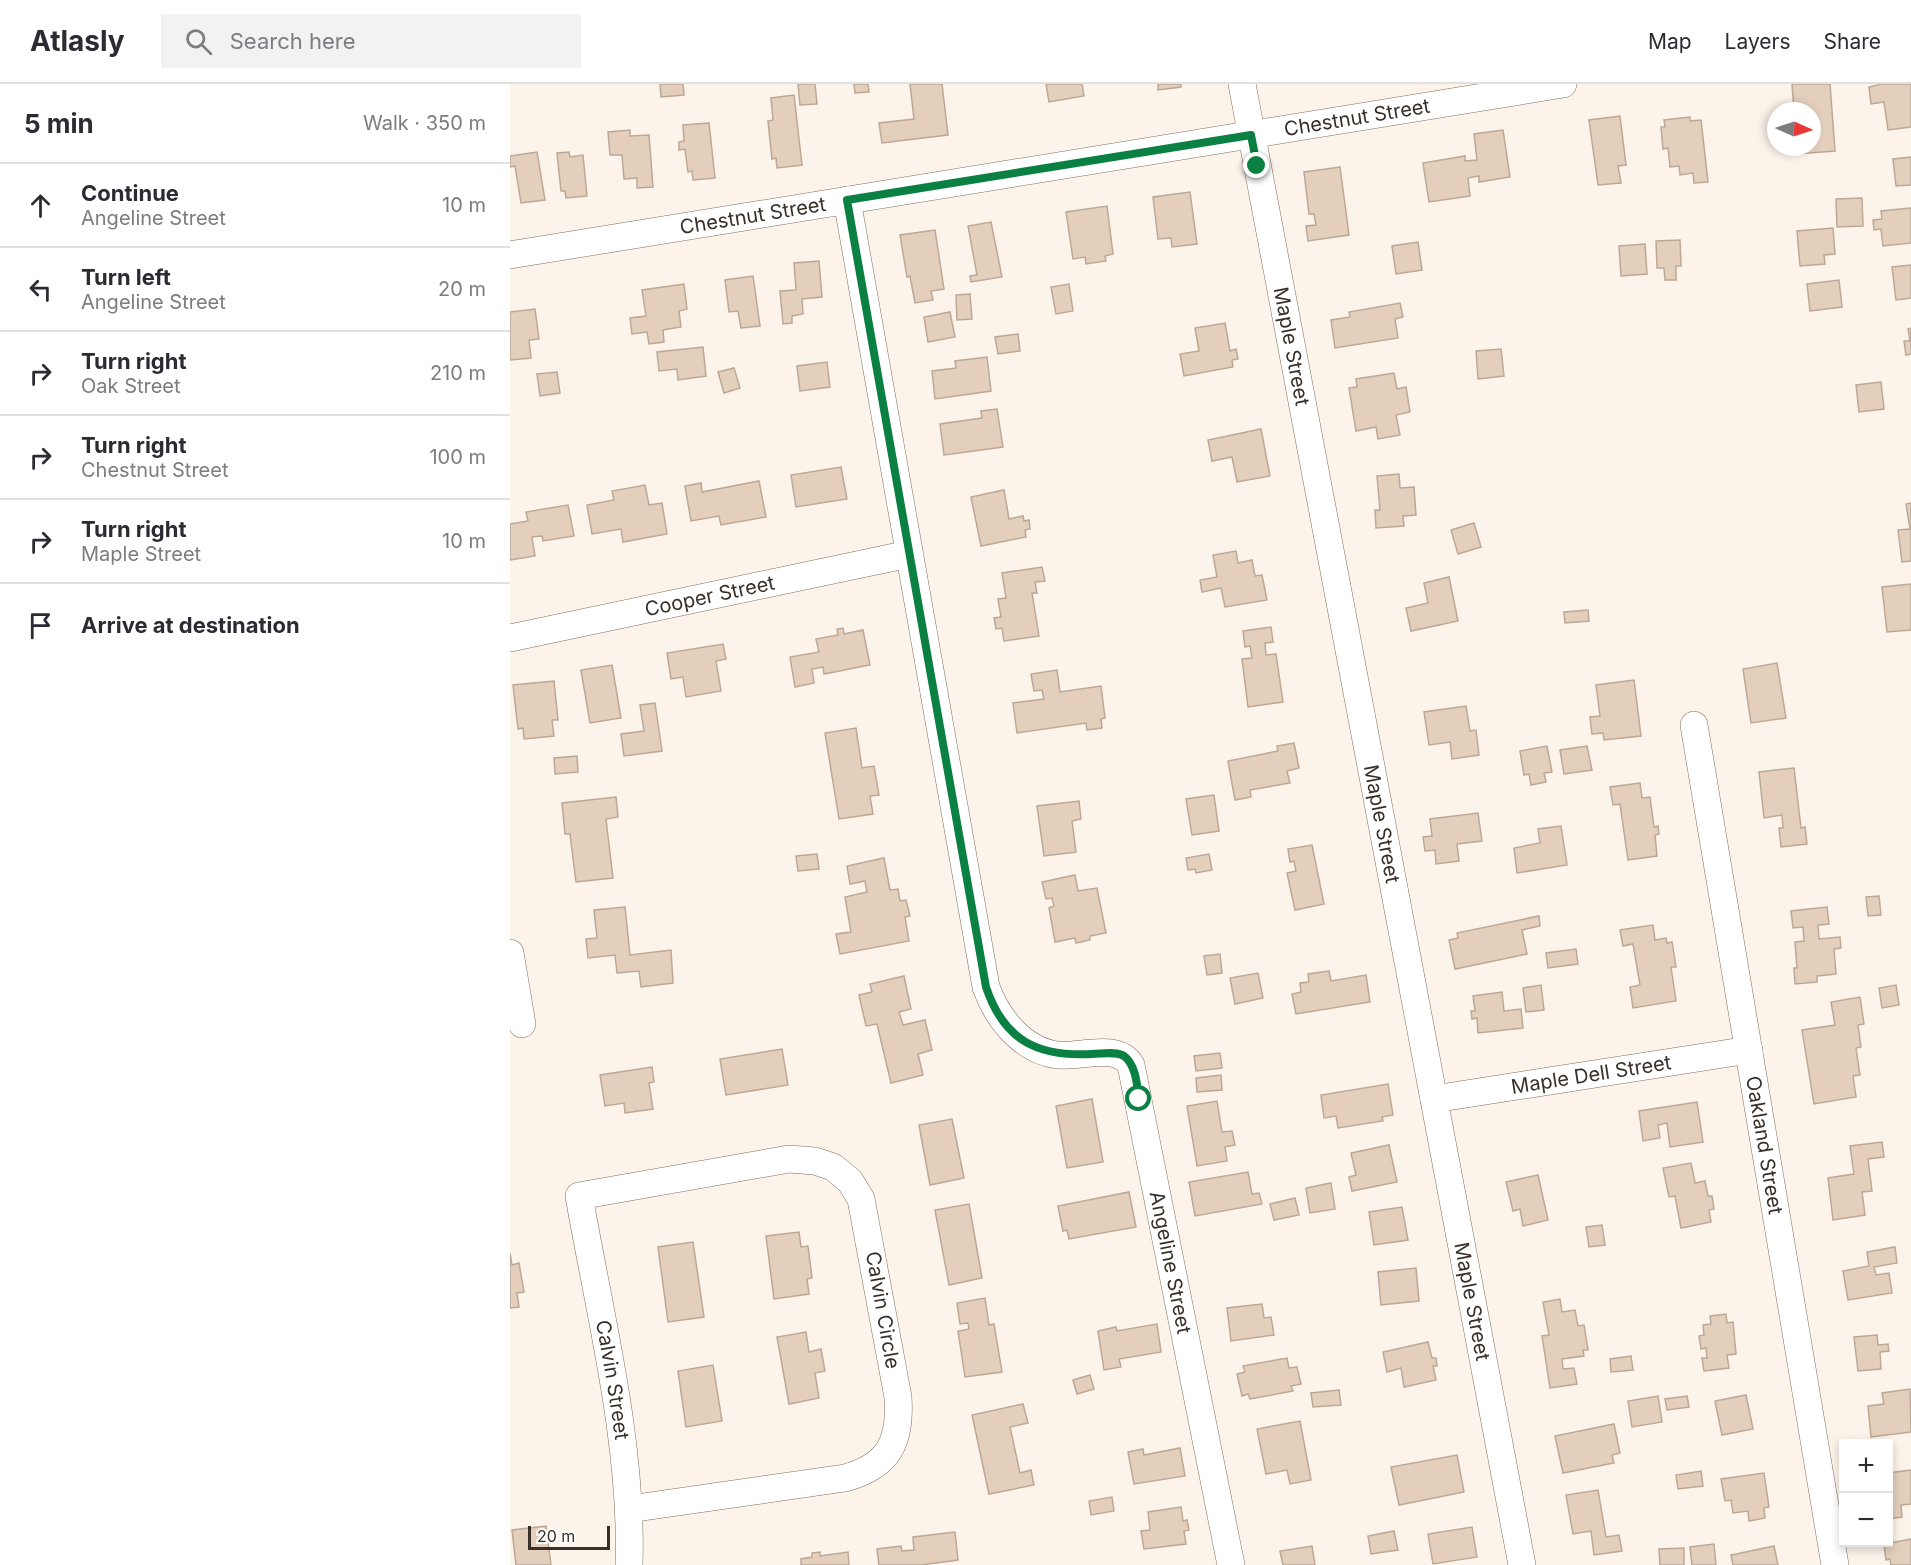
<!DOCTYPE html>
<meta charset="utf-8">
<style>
:root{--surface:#fff;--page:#f2f2f3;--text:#2b2b33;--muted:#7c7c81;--line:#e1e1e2}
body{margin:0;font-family:Inter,sans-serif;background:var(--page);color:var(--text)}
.controls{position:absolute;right:18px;bottom:18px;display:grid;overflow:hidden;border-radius:0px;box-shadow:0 3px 9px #0003}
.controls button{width:54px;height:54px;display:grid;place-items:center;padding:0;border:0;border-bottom:2px solid var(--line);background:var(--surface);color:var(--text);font:30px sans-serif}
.compass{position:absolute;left:1257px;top:18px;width:54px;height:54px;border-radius:50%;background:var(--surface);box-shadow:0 3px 9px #0003;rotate:93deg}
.scale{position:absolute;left:18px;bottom:15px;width:82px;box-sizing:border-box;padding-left:6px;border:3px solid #382f28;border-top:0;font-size:16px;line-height:21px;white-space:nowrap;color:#382f28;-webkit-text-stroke:4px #fff;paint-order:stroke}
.stop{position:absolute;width:18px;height:18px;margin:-14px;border:4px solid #0b8043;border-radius:50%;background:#fff}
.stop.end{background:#0b8043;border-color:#fff;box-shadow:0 2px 6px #0008}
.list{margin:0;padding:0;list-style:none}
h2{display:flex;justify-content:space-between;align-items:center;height:78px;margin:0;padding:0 24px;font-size:26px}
h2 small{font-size:20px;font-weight:400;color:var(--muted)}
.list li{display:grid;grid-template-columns:39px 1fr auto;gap:18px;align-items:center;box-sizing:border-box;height:84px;padding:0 24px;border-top:2px solid var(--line)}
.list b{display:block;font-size:22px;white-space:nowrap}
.list p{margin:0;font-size:20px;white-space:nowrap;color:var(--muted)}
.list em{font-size:20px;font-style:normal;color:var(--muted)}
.icon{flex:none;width:33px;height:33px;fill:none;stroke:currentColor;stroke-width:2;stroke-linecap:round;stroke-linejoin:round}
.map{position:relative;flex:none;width:1401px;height:1481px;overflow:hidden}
header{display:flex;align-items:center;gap:36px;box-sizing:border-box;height:84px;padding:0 30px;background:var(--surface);border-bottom:2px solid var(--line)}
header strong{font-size:28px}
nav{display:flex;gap:33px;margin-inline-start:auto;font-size:21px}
.search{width:420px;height:54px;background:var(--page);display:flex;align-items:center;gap:15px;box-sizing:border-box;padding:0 21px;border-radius:0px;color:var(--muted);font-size:22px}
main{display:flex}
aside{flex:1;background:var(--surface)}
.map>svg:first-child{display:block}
.building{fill:#e4cfbc;stroke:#bda896;stroke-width:1.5}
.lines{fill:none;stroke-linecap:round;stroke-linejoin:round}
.minor-casing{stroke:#816e5d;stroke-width:28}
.minor{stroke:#fff;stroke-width:27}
.route{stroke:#0b8043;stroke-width:8}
.labels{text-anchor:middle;stroke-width:5;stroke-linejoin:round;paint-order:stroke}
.street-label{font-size:20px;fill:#382f28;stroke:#fff}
</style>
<header>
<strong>Atlasly</strong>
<div class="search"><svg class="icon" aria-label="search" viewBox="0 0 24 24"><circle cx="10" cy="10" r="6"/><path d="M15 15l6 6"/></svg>Search here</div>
<nav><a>Map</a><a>Layers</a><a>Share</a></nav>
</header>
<main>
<aside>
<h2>5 min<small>Walk · 350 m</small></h2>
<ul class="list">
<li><svg class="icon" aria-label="ahead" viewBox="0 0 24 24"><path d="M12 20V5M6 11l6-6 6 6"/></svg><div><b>Continue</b><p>Angeline Street</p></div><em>10 m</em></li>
<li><svg class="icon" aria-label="left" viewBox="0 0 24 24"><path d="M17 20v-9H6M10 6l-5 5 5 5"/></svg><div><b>Turn left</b><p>Angeline Street</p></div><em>20 m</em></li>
<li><svg class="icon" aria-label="right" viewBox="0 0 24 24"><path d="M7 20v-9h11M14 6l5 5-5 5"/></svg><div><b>Turn right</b><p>Oak Street</p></div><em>210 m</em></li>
<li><svg class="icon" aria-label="right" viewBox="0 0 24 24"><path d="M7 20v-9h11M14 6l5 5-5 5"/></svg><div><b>Turn right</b><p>Chestnut Street</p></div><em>100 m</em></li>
<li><svg class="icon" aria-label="right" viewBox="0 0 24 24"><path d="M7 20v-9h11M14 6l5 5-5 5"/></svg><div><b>Turn right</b><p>Maple Street</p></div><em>10 m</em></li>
<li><svg class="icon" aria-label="arrive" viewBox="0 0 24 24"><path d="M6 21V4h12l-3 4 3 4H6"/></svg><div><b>Arrive at destination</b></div></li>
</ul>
</aside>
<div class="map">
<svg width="1401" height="1481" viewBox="0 0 1401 1481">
<rect width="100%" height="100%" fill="#fcf3eb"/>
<path class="building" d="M150 0H173L174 11 151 13Z
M288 0H305L307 20 290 21Z
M344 0H358L359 8 345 9Z
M400 0H432L438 51 372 59 369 39 404 35Z
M536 0H572L574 12 539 18Z
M648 0H671V3L648 6Z
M1282 0H1320L1325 67 1287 70 1286 63H1302V27H1284Z
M1372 0H1401V43L1378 46 1374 18 1361 20 1359 3Z
M284 11 292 81 267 84 266 74 262 75 258 37 263 36 261 14Z
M1110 32 1116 81 1108 82 1111 99 1088 101 1079 36Z
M1180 33V37L1191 36 1198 98 1184 99 1183 89 1170 91 1169 82 1160 83 1158 64 1153 65 1151 43H1155L1154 36Z
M199 39 205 94 183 96 182 87 178 88 175 65 169 66V58L174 57 173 41Z
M120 46V52L139 51 143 103 127 104V94L114 95 112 71H100L98 48Z
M993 46 1000 93 969 98V92L958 94 960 112 919 118 913 79 955 72V77L967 76 964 50Z
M27 68 35 116 11 119 5 82 0 83V72Z
M59 68 60 73 73 71 77 112 56 114 55 107H51L47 69Z
M1401 73V101L1386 102 1383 75Z
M830 83 839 151 798 157 796 142 806 141 804 130H799L794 88Z
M680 108 687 160 662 163 661 154 648 155 643 113Z
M1352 114 1353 142 1327 143 1326 115Z
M597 122 603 170 595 172 596 177 576 180 575 173 563 175 556 128Z
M1401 124V159L1373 162 1371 145 1364 146 1363 136 1372 135 1371 127Z
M481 138 492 193 461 198 460 192 467 191 458 142Z
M1323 144 1325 170 1314 171 1315 180 1290 182 1287 147Z
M425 146 434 205 421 207 423 216 405 219 400 192 397 193 390 151Z
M1170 156 1171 182H1166V196H1155L1154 184H1147L1146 157Z
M908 158 912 186 886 190 882 162Z
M1135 160 1137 190 1111 192 1109 162Z
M309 177 312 213 292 215 293 230 282 232V239L273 240 270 207 286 206 284 179Z
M1401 181V214L1386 216 1382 183Z
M243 192 250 242 231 244 228 227 219 228 215 196Z
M1329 196 1332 223 1300 227 1297 200Z
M174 200 177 225 169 227 171 243 153 246 154 258 139 260 137 248 122 250 120 234 136 232 132 206Z
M559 200 563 227 546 230 541 203Z
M460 210 462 235 447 236 446 211Z
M890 219 893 233 885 235 888 254 825 264 821 236 840 233 839 228Z
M25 225 29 255 19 256 21 274 0 276V228Z
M440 228 445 253 418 258 414 233Z
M715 239 720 267 726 265 728 275 722 276 723 283 674 292 670 270 689 267 685 244Z
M1401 244V270L1396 271 1394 257H1400L1398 245Z
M508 250 510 267 488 270 485 253Z
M193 263 196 292 168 296 167 285 149 287 147 268Z
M991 265 994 292 968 295 966 267Z
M477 273 481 307 425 315 422 287 446 284 445 277Z
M317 278 320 303 290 307 287 282Z
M224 284 230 304 214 309 208 288Z
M47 288 50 309 30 312 27 290Z
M884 289 887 305 896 303 900 328 886 331 890 351 868 355 866 343 846 347 839 304 847 303 846 295Z
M1371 298 1374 325 1349 328 1346 301Z
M487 325 493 363 434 371 430 340 472 334 471 327Z
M751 345 760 392 727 398 722 373 702 377 698 356Z
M331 383 337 415 286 423 281 391Z
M889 390 890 404 904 403 906 431 893 432 894 442 866 444 865 426H870L867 392Z
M249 397 256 433 211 441 209 432 181 437 175 402 191 399 192 408Z
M135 401 139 421 152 419 157 450 113 458 111 445 82 450 77 421 104 416 102 407Z
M494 406 499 435 513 432 514 437 519 436 520 445 515 446 516 453 471 462 461 413Z
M1401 419V477L1392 478 1388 446 1400 445 1396 420Z
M58 421 64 452 33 457 32 452 22 453 25 472 0 476V440L18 437 16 428Z
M964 439 971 463 948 470 941 446Z
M726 467 728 479 742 476 745 492 752 491 757 516 715 523 711 504 692 508 690 496 707 493 703 471Z
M532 483 535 497 525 498 527 509H522L529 552 494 557 492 544 486 545 484 534 491 533 488 515 496 514 492 489Z
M939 493 948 537 901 547 896 524 918 519 914 499Z
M1401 500V546L1377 548 1372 503Z
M1078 526 1079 537 1055 539 1054 528Z
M761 543 763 558 755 559 756 571 766 570 773 618 738 623 732 575 742 574 740 562 735 563 733 547Z
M333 544 334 550 353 546 360 581 314 590 313 583 302 585 304 599 285 603 280 573 309 568 306 555 328 551 327 545Z
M213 560 216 575 206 577 211 607 176 613 173 593 161 595 157 569Z
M1267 579 1276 634 1241 639 1233 585Z
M102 581 111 634 80 639 71 586Z
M547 586 550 608 591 602 595 634 591 635 592 644 577 646 576 639 507 649 503 619 534 615 532 606 524 607 521 590Z
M1124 596 1131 652 1094 656 1093 649 1082 650 1080 633 1090 632 1086 601Z
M44 597 48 636H42L44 652 14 655 13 644 8 645 3 601Z
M145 619 152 667 114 672 111 650 134 647 130 621Z
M956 622 960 647 966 646 969 671 942 675 940 658 919 661 914 628Z
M346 644 352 684 364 682 369 711 360 712 363 730 329 735 315 649Z
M784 659 789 684 777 687 780 699 740 706 741 713 725 716 718 677 768 667 767 662Z
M1037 662 1042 688 1034 689 1036 698 1021 701 1019 690 1014 691 1010 667Z
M1077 662 1082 686 1054 690 1050 666Z
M67 672 68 688 45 690 44 674Z
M1284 684 1291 744 1295 743 1297 760 1271 763 1269 744H1273L1272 731 1254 734 1249 688Z
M1130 699 1132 714 1140 713 1144 743 1148 742 1149 750 1145 751 1147 772 1118 776 1110 720 1103 721 1100 703Z
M704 711 709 747 682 751 676 715Z
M106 713 108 733 96 735 103 794 66 798 60 750H55L52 719Z
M569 717 571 735 562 737 566 768 534 772 527 722Z
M968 729 972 757 947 760 949 777 926 780 925 766 915 767 913 753 922 752 920 735Z
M1051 742 1057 781 1007 789 1004 764 1030 759 1028 745Z
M802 761 814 820 785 826 777 789 786 787 784 777 780 778 778 765Z
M307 770 309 785 288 787 286 772Z
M699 770 702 786 686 789 685 785 678 786 676 774Z
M374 774 380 806 388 805 390 817 396 816 400 832 395 833 399 857 330 870 326 850 341 848 335 813 357 808 355 797 340 800 337 782Z
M565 791 568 807 587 804 596 849 580 852V856L566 859 565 854 545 858 539 824 544 822 542 814 536 815 532 798Z
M1369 812 1371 831 1358 832 1356 813Z
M115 823 120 871 161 866 163 899 131 903 129 887 107 889 105 871 78 874 76 855 87 854 84 826Z
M1317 823 1319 840 1308 841 1309 855 1330 853 1331 864 1324 865 1326 890 1307 892V898L1285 900 1284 884H1287L1285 858 1294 857 1293 843 1283 844 1281 827Z
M1029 832 1030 842 1012 846 1017 870 945 885 939 856 948 854 947 849Z
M1143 841 1145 856 1156 854 1157 859 1162 858 1166 883H1161L1166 917 1123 924 1120 903 1130 901 1123 860 1113 862 1110 846Z
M1066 865 1068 880 1038 884 1036 869Z
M710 870 712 889 697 891 694 872Z
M819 887 821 897 856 891 860 918 786 930 782 910 791 908 790 899 799 898 798 890Z
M748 889 753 914 725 920 720 894Z
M394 892 401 925 389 928 393 941 415 936 422 966 408 970 413 991 381 999 367 940 356 942 349 911 362 908 360 900Z
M1031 901 1034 926 1016 928 1013 904Z
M1386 901 1389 921 1372 924 1369 904Z
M992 908 994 927 1011 925 1013 944 968 949 967 934 962 935 961 927H965L963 912Z
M1350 913 1354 940 1348 941 1351 963 1346 964 1350 991 1343 992 1346 1013 1304 1020 1292 946 1325 941 1321 918Z
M272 965 278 1001 216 1011 210 975Z
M710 969 712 984 686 987 684 972Z
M142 983 144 998 139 999 143 1025 115 1029 114 1019 95 1022 90 991Z
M711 991 712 1006 687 1008 686 994Z
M878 1000 883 1031 872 1033 873 1037 828 1044 826 1032 814 1034 811 1011Z
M582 1015 593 1078 557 1084 546 1022Z
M707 1017 712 1048 722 1047 725 1061 715 1063 717 1077 687 1082 677 1022Z
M1187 1018 1193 1058 1160 1063 1157 1039 1148 1041 1150 1054 1133 1057 1129 1027Z
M442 1035 454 1094 420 1101 409 1041Z
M1372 1058 1374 1073 1358 1075 1362 1107 1352 1108 1355 1131 1323 1136 1318 1094 1344 1090 1340 1062Z
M879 1061 887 1098 842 1107 839 1093 846 1091 841 1069Z
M1181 1079 1185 1099 1195 1097 1198 1112H1202L1204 1125 1199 1126 1201 1138 1171 1144 1165 1112 1159 1113 1153 1084Z
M738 1088 742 1110 749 1109 752 1120 685 1132 679 1098Z
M1028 1091 1038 1136 1013 1142 1010 1125 1003 1127 996 1098Z
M821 1099 825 1125 800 1129 796 1104Z
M619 1108 626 1143 559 1155 557 1146 553 1147 548 1122Z
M785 1114 789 1131 764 1136 760 1120Z
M459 1120 472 1194 439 1201 425 1126Z
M892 1123 898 1156 864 1161 859 1128Z
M1092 1141 1095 1161 1079 1163 1076 1143Z
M289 1148 291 1163 298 1162 302 1194 297 1195 299 1210 264 1215 256 1152Z
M183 1158 194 1233 158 1238 148 1163Z
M1385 1163 1387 1179 1364 1183 1366 1191 1379 1189 1382 1209 1338 1216 1333 1187 1359 1182 1357 1168Z
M0 1169 2 1181 9 1179 14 1208 7 1209 9 1223 0 1224Z
M906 1184 909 1217 871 1221 868 1188Z
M475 1214 479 1241 484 1240 492 1288 455 1293 448 1247 459 1245 458 1239 450 1240 447 1219Z
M1050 1215 1052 1228 1065 1226 1068 1242 1074 1241 1078 1266H1073L1074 1272 1052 1275 1053 1285 1064 1284 1067 1300 1040 1304 1032 1252 1039 1251 1033 1218Z
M752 1220 754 1234 761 1233 764 1251 721 1257 717 1224Z
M1216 1230 1217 1239 1223 1238 1226 1270 1217 1271 1219 1284 1194 1287 1192 1274H1197L1196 1264 1191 1265 1189 1252 1194 1251 1193 1241 1201 1240 1200 1232Z
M647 1240 651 1268 609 1275 611 1283 594 1286 588 1247 606 1243 607 1247Z
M296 1248 299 1268 311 1265 315 1287 305 1289 309 1314 279 1320 267 1253Z
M1367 1251 1368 1261 1378 1260 1379 1267 1370 1268 1371 1285 1348 1287 1344 1253Z
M918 1258 922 1274H926L927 1282H923L926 1296 894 1303 891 1284 877 1288 873 1268Z
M1121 1272 1123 1286 1101 1288 1100 1275Z
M777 1274 779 1284 787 1283 791 1300 781 1302 783 1307 740 1315 738 1310 732 1312 727 1290 735 1288 733 1282Z
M203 1281 212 1337 176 1343 168 1287Z
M580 1291 584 1305 567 1310 563 1296Z
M1400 1305 1401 1348 1361 1353 1358 1322 1374 1320 1372 1309Z
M829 1306 831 1321 803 1323 801 1309Z
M1236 1311 1243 1345 1212 1351 1205 1317Z
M1148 1312 1152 1338 1122 1343 1118 1317Z
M1177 1312 1179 1323 1157 1326 1155 1315Z
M513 1320 518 1339 500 1343 510 1389 521 1386 524 1401 479 1410 462 1331Z
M790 1337 801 1396 780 1400 777 1386 756 1390 747 1345Z
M1104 1340 1110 1369 1102 1371 1104 1379 1053 1389 1045 1352Z
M670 1364 675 1392 624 1400 618 1368 633 1365 634 1371Z
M947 1371 954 1408 889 1421 881 1383Z
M1401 1386V1420L1391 1421 1392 1433 1378 1435V1389Z
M1191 1387 1193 1402 1168 1405 1166 1391Z
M1254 1389 1259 1423 1254 1424 1255 1434 1239 1437 1238 1427 1223 1429 1221 1416 1215 1417 1211 1395Z
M1088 1406 1096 1453 1109 1451 1112 1467 1084 1471 1081 1447 1063 1450 1056 1411Z
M602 1413 604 1427 581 1431 579 1417Z
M671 1423 673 1437 677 1436 679 1446 674 1447 676 1460 634 1465 631 1447 640 1446 638 1428Z
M36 1442 41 1481H6L2 1446Z
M962 1443 967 1473 923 1480 918 1450Z
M884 1447 888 1466 861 1470 858 1452Z
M445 1448 448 1476 411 1481H369L367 1465 391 1462 392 1467 404 1466 403 1453Z
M1401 1455V1481H1381L1380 1475 1376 1476 1374 1460Z
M1204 1460 1206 1481H1182L1180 1463Z
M802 1462 805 1481H773L770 1467Z
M1264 1462 1268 1481H1223L1221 1471Z
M1174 1464V1481H1150L1149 1465Z
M310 1468V1472L338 1468 339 1481H291V1475L302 1473V1469Z"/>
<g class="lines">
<g class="minor-casing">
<g id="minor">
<path id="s1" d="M732 0 1012 1481"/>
<path id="s2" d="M337 116 476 903C487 934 512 966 547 971 570 974 607 958 621 981L721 1481"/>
<path id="s3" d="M0 171 1053 0"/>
<path id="s4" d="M0 554 399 470"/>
<path id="s5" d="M1184 641 1325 1481"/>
<path d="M0 869 12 940"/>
<path id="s6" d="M924 1015 1239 966"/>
<path id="s7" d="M119 1425 335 1394C379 1382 391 1358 388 1313L351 1115 340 1097 323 1083 305 1077 279 1075 69 1112C90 1232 123 1360 119 1481"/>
</g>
</g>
<use href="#minor" class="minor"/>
</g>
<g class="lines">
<path class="route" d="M629 1015C627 1001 626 981 614 972 606 967 592 970 582 970 528 973 494 957 476 903L337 116 741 51 747 82"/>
</g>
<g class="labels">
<g class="street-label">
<text dy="7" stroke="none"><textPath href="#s3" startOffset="858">Chestnut Street</textPath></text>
<text dy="7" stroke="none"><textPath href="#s3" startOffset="246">Chestnut Street</textPath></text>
<text dy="7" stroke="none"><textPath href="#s1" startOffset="267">Maple Street</textPath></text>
<text dy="7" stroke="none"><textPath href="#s4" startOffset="204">Cooper Street</textPath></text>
<text dy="7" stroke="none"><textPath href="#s1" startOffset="753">Maple Street</textPath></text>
<text dy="7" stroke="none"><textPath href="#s6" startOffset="159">Maple Dell Street</textPath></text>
<text dy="7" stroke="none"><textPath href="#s5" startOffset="426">Oakland Street</textPath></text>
<text dy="7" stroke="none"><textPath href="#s2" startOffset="1182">Angeline Street</textPath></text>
<text dy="7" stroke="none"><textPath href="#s1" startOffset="1239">Maple Street</textPath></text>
<text transform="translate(373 1226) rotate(80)" y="7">Calvin Circle</text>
<text dy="7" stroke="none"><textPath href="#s7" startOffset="1016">Calvin Street</textPath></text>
</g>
</g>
</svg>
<div class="controls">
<button>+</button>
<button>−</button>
</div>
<svg class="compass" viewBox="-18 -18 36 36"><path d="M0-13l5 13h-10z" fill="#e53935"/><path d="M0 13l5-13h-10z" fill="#7c7c81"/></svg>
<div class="scale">20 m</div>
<div class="stop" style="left:629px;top:1015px"></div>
<div class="stop end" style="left:747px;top:82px"></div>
</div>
</main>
